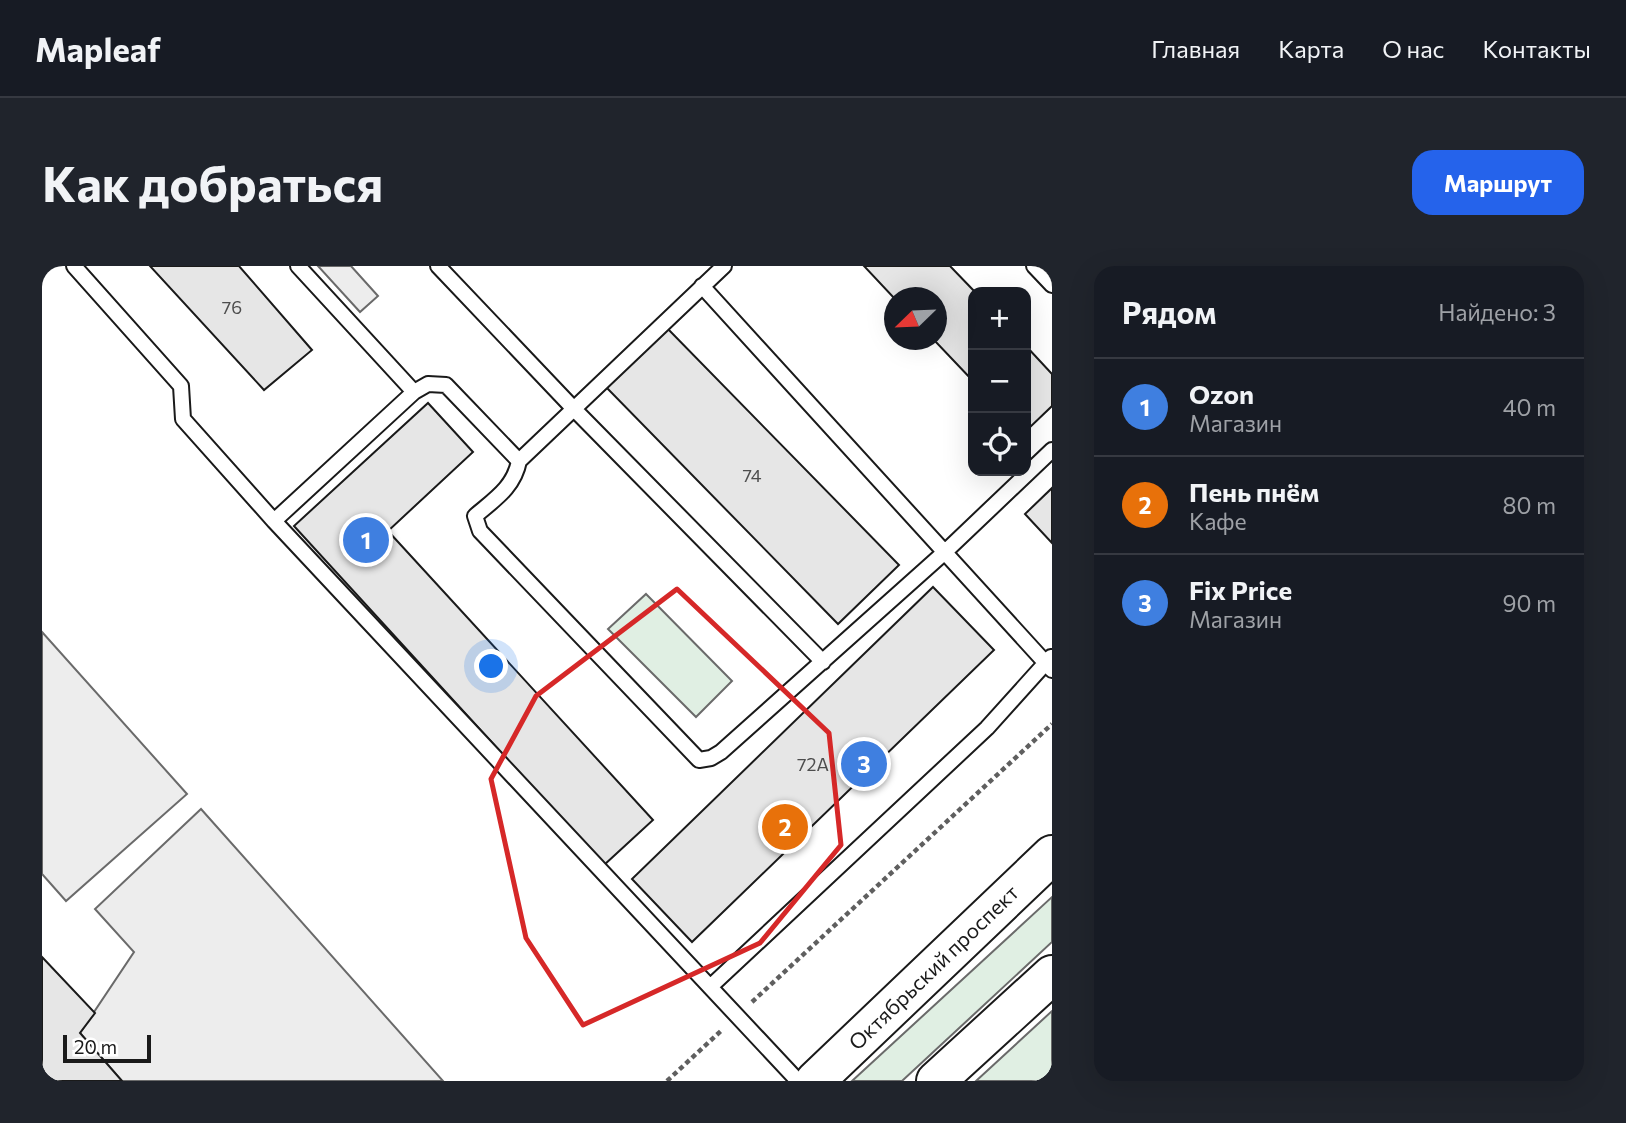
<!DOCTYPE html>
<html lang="ru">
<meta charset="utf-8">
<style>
:root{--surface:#171b24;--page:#20242c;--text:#f1f3f6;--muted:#9ea1a6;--line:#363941;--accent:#2563eb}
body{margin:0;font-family:Commissioner,sans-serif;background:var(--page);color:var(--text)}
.controls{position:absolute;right:21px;top:21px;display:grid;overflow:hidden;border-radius:14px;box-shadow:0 7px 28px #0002}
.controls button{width:63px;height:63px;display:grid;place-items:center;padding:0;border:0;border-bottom:2px solid var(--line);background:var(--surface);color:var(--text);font:35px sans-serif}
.compass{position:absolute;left:842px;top:21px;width:63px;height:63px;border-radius:50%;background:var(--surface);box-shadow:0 7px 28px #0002;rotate:247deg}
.scale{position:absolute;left:21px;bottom:18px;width:88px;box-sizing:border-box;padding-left:7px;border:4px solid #1a1a1a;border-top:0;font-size:19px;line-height:24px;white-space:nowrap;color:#1a1a1a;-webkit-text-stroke:5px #fff;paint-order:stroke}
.you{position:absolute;left:450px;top:401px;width:24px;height:24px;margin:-18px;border:5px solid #fff;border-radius:50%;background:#1a73e8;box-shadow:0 0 0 10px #1a73e833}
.badge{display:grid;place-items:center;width:46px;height:46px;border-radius:50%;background:var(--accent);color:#fff;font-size:23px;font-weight:700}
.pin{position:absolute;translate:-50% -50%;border:4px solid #fff;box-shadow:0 2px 7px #0006}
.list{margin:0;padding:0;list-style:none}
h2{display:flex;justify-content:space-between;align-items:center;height:91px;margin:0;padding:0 28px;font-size:30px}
h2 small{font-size:23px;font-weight:400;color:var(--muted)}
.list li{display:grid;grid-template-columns:46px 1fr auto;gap:21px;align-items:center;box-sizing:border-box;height:98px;padding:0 28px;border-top:2px solid var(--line)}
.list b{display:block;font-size:26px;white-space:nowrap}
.list p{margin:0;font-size:23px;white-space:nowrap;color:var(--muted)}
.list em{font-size:23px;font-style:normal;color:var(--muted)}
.icon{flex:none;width:38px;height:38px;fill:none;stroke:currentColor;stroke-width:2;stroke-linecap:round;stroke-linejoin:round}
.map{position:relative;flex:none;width:1010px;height:815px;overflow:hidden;border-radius:21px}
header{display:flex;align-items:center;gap:42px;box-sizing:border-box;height:98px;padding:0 35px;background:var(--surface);border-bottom:2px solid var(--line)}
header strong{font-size:33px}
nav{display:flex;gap:38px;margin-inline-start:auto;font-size:24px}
.intro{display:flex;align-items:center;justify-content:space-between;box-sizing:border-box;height:168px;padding:0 42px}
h1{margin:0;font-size:49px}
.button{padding:18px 32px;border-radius:21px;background:var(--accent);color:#fff;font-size:24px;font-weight:700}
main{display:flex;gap:42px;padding:0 42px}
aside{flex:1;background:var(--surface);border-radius:21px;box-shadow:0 7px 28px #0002}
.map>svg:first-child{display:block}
.green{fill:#e0efe3;stroke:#6a6a6a;stroke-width:2}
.parking{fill:#ededed;stroke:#6a6a6a;stroke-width:2}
.building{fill:#e6e6e6;stroke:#1a1a1a;stroke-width:2}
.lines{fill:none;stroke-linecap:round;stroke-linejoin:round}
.service-casing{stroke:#1a1a1a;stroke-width:18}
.primary-casing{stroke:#1a1a1a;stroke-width:42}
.path{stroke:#5f5f5f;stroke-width:4.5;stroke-dasharray:5 3.5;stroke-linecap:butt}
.service{stroke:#fff;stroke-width:14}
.primary{stroke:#fff;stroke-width:38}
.marked{fill:none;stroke:#d62828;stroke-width:5;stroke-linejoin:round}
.labels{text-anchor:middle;stroke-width:5;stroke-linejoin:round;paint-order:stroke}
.number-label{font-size:18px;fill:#4d4d4d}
.street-label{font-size:21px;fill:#1a1a1a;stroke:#fff}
</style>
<header>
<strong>Mapleaf</strong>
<nav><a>Главная</a><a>Карта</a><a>О нас</a><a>Контакты</a></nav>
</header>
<div class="intro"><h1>Как добраться</h1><a class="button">Маршрут</a></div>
<main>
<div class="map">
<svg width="1010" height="815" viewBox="0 0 1010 815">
<rect width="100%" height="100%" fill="#fff"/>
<path class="green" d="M604 328 690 415 654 451 566 363Z
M1010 631V676L860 815H810Z
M1010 745V815H934Z"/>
<path class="parking" d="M276 0H309L336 30 318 46Z
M0 366 145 528 24 635 0 608Z
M159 543 401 815H80L38 767 92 686 53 643Z"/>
<path class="building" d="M108 0H197L270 84 222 124Z
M822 0H908L933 26 931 115 892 74H894V32H852Z
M624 61 857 299 796 358 563 120Z
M984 80 1010 108V140L984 165Z
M386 137 431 186 346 265 611 554 562 599 252 260Z
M1010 222V277L983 248Z
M891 321 952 384 650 676 590 613Z
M0 691 53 747 38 767 80 815H0Z"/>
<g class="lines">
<g class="service-casing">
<path id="service" d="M32 0 139 120 141 153 232 255 756 815
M256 0 372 126
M396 0 531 142 781 396
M992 0 1010 19
M660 20 1010 404
M477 195 682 0
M232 255 372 126 386 118 404 119 477 195C472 221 453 233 433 250L438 265 657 494 669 492 679 486 904 285 1010 184
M668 721 945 462 1009 391"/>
</g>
<g class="primary-casing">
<path id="primary" d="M773 815 1010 589
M894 815 1010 709"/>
</g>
<path class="path" d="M710 736 1010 458
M625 815 681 763"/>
<use href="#service" class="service"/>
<use href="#primary" class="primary"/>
</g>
<path class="marked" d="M635 323 787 467 799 579 718 677 541 759 484 672 449 513 494 430Z"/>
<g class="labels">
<g class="number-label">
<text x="190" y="48">76</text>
<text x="710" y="216">74</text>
<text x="771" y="505">72А</text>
</g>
<g class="street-label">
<text transform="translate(892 702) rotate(-44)" y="7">Октябрьский проспект</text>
</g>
</g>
</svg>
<div class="controls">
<button>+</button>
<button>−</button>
<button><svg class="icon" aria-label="locate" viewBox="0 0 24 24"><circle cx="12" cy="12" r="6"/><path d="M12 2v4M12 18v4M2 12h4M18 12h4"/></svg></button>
</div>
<svg class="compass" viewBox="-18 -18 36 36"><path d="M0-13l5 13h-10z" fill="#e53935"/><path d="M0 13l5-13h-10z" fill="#9ea1a6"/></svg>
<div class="scale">20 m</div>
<div class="you"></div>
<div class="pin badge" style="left:324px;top:274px;background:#3f7fe0">1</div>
<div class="pin badge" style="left:743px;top:561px;background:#e8710a">2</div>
<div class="pin badge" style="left:822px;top:498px;background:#3f7fe0">3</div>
</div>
<aside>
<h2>Рядом<small>Найдено: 3</small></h2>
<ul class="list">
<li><span class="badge" style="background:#3f7fe0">1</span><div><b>Ozon</b><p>Магазин</p></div><em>40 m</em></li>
<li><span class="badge" style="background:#e8710a">2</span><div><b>Пень пнём</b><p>Кафе</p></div><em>80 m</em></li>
<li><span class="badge" style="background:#3f7fe0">3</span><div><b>Fix Price</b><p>Магазин</p></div><em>90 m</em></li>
</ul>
</aside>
</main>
